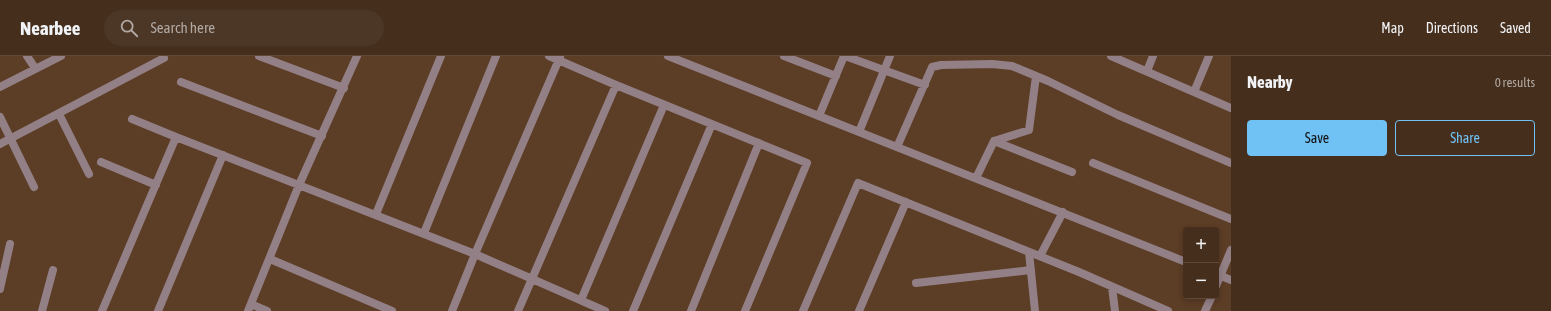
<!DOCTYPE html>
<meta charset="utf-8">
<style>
:root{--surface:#452e1c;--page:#4c3625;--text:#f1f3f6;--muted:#b0a8a3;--line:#5d4a3b;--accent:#70c1f4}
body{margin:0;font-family:"Asap Condensed",sans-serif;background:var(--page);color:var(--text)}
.controls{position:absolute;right:12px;bottom:12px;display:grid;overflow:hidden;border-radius:4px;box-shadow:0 2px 6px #0003}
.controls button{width:36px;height:36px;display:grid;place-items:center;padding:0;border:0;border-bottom:1px solid var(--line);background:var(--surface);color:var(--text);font:20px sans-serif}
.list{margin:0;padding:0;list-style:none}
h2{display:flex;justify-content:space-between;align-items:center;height:52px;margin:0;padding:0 16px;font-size:17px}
h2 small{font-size:13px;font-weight:400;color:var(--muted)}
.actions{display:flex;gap:8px;padding:12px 16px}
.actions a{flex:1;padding:9px 0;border:1px solid var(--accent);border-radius:4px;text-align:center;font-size:14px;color:var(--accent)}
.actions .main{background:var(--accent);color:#111}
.icon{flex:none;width:22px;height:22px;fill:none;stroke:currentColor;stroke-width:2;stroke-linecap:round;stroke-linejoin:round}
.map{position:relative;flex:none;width:1231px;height:255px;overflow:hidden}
header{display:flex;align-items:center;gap:24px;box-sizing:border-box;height:56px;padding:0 20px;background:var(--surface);border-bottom:1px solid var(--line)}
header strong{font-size:19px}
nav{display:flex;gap:22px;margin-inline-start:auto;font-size:14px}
.search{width:280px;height:36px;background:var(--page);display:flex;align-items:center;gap:10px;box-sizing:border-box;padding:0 14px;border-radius:22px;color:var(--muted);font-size:15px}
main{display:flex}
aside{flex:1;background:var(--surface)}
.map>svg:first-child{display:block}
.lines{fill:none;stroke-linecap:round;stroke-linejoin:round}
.minor{stroke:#938086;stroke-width:8}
.tertiary{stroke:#938086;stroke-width:8}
</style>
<header>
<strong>Nearbee</strong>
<div class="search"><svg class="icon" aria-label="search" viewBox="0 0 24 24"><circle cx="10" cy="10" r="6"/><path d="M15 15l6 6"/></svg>Search here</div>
<nav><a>Map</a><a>Directions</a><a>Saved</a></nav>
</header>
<main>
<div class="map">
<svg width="1231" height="255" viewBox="0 0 1231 255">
<rect width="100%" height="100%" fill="#5c3d26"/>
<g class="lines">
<path class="minor" d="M27 0 35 12
M259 0 344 32
M549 0 616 29 807 107 745 255
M668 0 1186 206
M784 0 836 20
M845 0 925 29
M1111 0 1231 52
M560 1 475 198 605 255
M1147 15 1153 0
M181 26 322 80
M0 31 61 0
M1194 36 1209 0
M59 58 89 118
M819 60 844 0
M0 61 34 131
M132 63 176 81
M859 76 890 0
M994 85 1072 116
M0 88 164 2
M897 91 932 11 941 9 992 8 1012 10 1048 25 1118 59 1231 107
M101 106 156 129
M1093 107 1231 163
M976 122 994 85 1029 74 1036 20
M376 158 441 0
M424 177 496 0
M1029 196 1035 255
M1040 200 1063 156
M270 203 392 255
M1216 218 1231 224
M916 227 1031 214
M1112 231 1115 255
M0 233 10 188
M581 244 664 49
M251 248 267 255
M42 255 53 214
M102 255 176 81 475 198 452 255
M158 255 223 99
M248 255 299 129 357 0
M518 255 616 29
M633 255 712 68
M691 255 759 87
M803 255 858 127 1079 216 1168 255
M859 255 906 146"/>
<path class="tertiary" d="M1216 230 1231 194
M1205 255 1212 240"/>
</g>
</svg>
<div class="controls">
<button>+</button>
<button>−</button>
</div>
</div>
<aside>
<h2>Nearby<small>0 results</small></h2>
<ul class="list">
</ul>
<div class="actions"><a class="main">Save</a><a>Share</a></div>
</aside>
</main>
